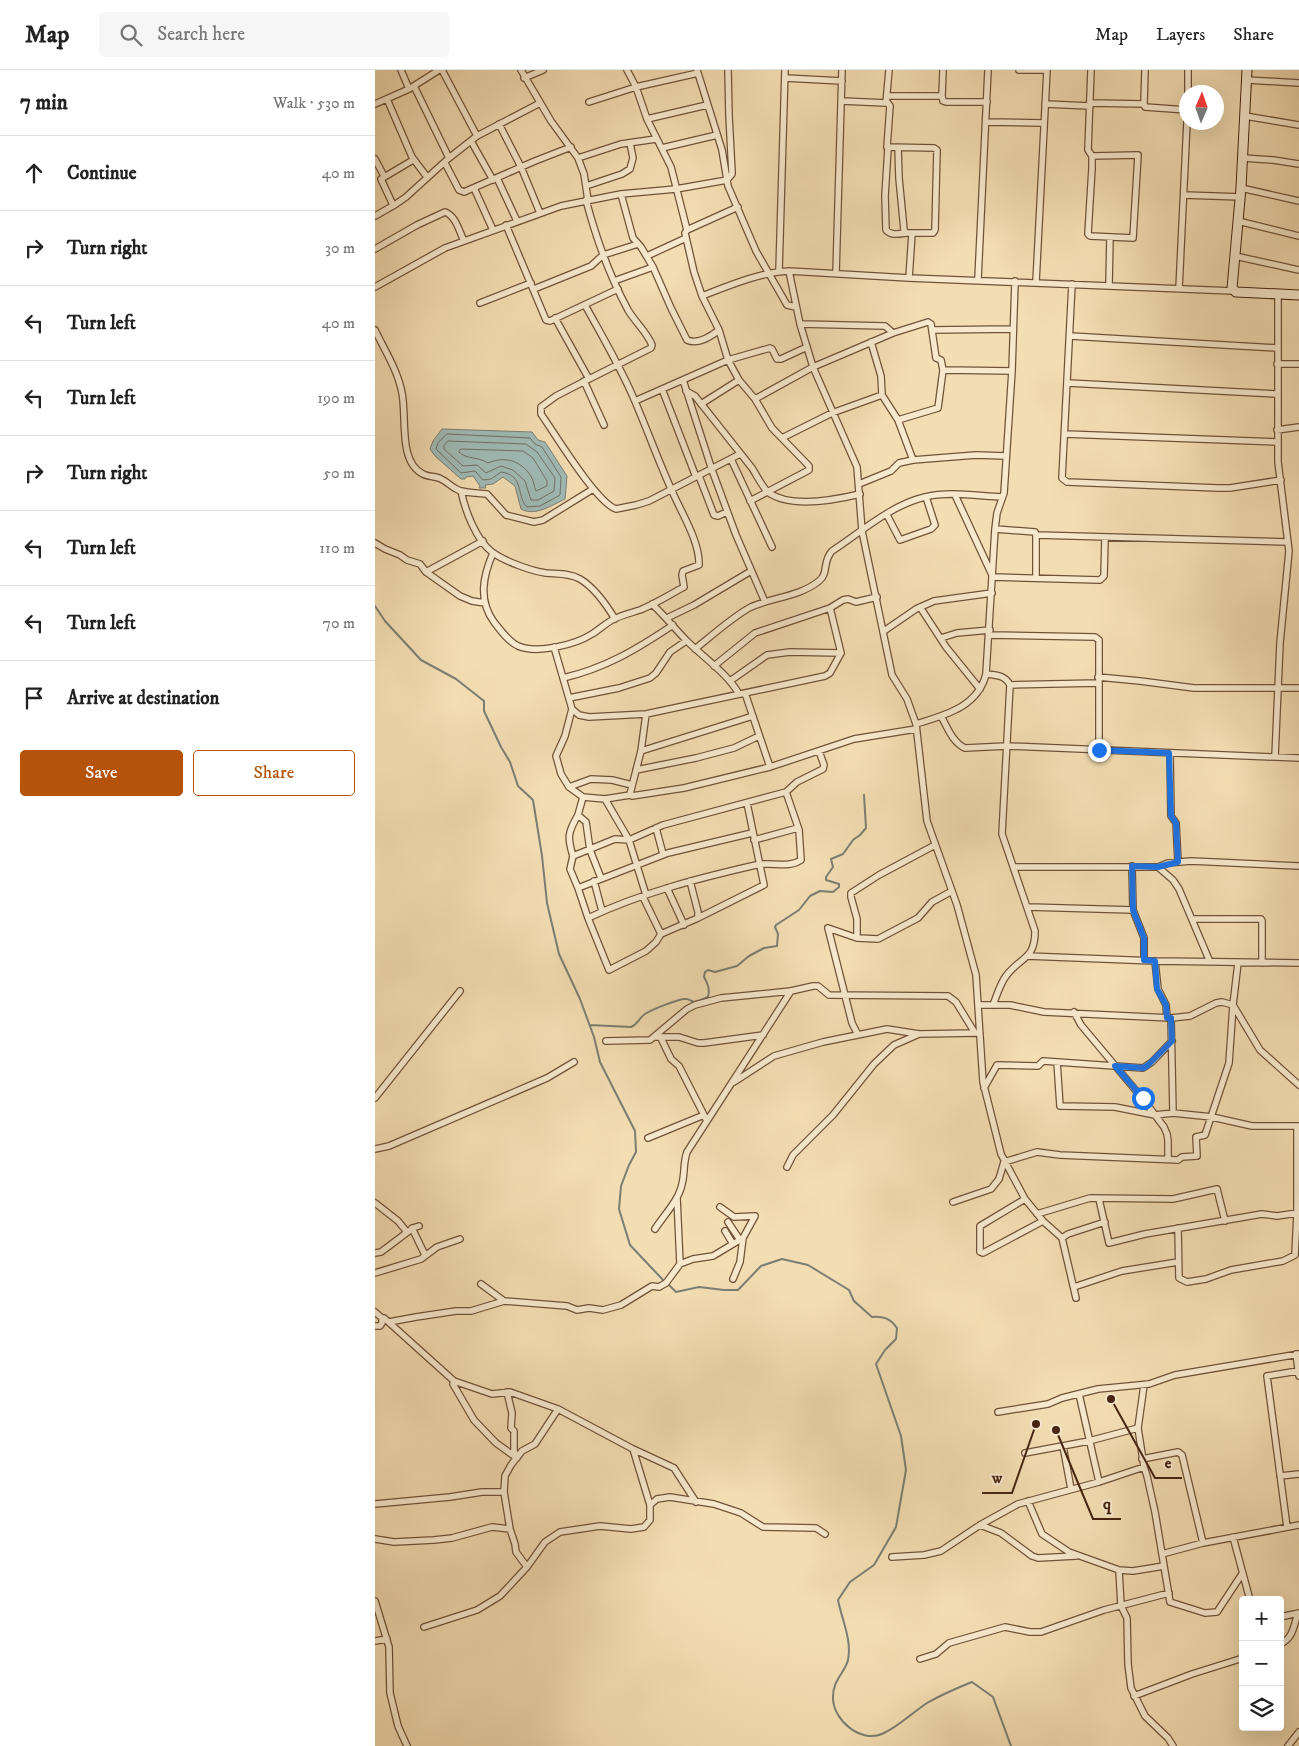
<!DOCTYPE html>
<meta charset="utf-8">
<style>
:root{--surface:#fff;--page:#f6f6f6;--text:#222;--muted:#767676;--line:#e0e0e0;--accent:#b45309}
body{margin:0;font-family:"IM FELL DW Pica",serif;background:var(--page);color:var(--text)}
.controls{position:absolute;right:15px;bottom:15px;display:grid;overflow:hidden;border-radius:5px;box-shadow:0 5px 20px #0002}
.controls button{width:45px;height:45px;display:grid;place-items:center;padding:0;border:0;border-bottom:1px solid var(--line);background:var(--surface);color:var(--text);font:25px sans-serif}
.compass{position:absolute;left:804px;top:15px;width:45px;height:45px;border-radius:50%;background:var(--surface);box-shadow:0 5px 20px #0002;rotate:2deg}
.stop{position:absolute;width:15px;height:15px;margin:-11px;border:4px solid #1a73e8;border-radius:50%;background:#fff}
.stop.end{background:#1a73e8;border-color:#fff;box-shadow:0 1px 5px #0008}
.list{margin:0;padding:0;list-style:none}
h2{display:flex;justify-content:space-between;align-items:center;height:65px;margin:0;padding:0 20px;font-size:21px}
h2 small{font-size:16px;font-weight:400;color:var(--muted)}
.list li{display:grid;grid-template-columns:32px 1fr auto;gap:15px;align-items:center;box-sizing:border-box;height:75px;padding:0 20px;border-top:1px solid var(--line)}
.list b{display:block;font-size:19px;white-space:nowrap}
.list em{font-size:16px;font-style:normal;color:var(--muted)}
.actions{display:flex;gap:10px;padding:15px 20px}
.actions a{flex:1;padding:11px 0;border:1px solid var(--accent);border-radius:5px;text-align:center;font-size:18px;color:var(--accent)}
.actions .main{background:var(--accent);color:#fff}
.icon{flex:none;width:28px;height:28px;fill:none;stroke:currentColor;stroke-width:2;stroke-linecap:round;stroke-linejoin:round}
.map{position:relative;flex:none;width:924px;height:1676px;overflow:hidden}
header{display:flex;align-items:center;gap:30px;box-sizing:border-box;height:70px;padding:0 25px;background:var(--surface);border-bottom:1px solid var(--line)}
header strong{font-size:24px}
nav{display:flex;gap:28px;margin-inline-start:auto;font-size:18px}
.search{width:350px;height:45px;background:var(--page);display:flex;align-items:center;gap:12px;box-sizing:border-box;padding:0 18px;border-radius:5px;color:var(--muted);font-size:19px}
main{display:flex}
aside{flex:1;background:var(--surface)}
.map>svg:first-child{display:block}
.water{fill:#9fbab6;stroke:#7b7e74}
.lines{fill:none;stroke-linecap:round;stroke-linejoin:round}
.shore{stroke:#726f64;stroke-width:1}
.stream{stroke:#7b7e74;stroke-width:2}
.street-casing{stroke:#705239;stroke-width:8}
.secondary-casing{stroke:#452411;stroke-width:11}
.street{stroke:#f7e9cd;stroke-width:5.5}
.secondary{stroke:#f7e9cd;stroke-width:9}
.route{stroke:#1a73e8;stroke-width:6}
.leader{fill:none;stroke:#452411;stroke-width:2}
.callout-dot{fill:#452411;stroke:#f7e9cd;stroke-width:2}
.callout-label{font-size:16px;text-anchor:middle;font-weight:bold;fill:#452411;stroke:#f7e9cd;stroke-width:4;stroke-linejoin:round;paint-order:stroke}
</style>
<header>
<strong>Map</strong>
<div class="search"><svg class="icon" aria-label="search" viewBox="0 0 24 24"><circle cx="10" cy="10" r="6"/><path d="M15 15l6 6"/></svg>Search here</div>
<nav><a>Map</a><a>Layers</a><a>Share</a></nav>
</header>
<main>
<aside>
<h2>7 min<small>Walk · 530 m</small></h2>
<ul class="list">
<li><svg class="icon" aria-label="ahead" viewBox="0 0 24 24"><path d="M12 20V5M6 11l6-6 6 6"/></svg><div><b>Continue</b></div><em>40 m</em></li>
<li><svg class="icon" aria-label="right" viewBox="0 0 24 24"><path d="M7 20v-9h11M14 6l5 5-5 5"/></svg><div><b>Turn right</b></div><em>30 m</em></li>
<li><svg class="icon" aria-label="left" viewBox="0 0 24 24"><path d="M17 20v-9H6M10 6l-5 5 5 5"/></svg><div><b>Turn left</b></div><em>40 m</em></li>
<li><svg class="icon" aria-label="left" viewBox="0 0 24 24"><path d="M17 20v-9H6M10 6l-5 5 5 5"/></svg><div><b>Turn left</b></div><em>190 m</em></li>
<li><svg class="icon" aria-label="right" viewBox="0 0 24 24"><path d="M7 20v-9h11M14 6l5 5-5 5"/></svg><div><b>Turn right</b></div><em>50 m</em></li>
<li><svg class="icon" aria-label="left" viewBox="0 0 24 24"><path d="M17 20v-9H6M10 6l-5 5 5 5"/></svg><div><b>Turn left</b></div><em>110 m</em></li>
<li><svg class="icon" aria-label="left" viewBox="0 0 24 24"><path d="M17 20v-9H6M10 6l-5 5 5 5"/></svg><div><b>Turn left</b></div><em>70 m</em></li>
<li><svg class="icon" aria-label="arrive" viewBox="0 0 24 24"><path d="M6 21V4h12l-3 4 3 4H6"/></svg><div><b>Arrive at destination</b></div></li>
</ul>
<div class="actions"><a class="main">Save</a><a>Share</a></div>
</aside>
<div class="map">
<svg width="924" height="1676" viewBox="0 0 924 1676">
<rect width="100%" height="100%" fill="#f3ddb2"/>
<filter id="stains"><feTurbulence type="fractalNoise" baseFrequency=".004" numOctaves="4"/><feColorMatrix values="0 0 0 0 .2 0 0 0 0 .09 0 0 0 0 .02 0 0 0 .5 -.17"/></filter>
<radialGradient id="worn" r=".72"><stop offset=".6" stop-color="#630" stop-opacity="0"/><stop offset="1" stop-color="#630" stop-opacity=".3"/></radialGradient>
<path class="water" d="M67 359 157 362 163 370 170 372 192 406 190 429C177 435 160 447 146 439L140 416 128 407 118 414 110 415 111 418H104L105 416 98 406 91 407 90 409H86L60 386 55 379 58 371Z"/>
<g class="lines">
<path class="shore" d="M72 364 155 368 160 374 167 377 186 407 185 425 165 436 152 437C141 427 150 405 126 402L116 409 108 410 100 401 86 403 61 379 63 373Z
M73 371 151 374 162 382 180 408 179 421 163 430H156L150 411 138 400 126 396 111 403 102 395 88 396 69 379V376Z
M86 379 148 381 158 388 172 411V416L161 421C159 417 159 411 156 406 145 390 130 386 113 393 102 386 92 390 84 382Z"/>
<path class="stream" d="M0 536 10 551 46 590 81 609 109 631V641L126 677 135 692 143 716 158 730 167 786 172 833 184 884 205 929 219 967 225 992 260 1061 261 1082 254 1095 246 1116 244 1139 255 1175 289 1211
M215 955 256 957C263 954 264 948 270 944 276 940 305 928 311 929 314 929 316 931 319 932 323 931 329 929 333 927 335 919 333 914 329 907L330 902 333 900 340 902 362 896 374 886 389 878 402 876 403 864 400 857 401 855 424 840 435 826 445 821 458 822 464 817V814L451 810V807L458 797 456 789 468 784 478 770 485 765 491 758 489 725
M293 1214 301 1222 324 1217 349 1220H363L386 1196 407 1189 433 1195 474 1220 479 1231 497 1247C508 1246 515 1248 522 1258L521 1269 510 1280 501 1294 526 1366 531 1400 521 1457 499 1495 475 1512 463 1530C467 1550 477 1570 473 1590 470 1603 457 1610 458 1629 459 1651 486 1673 507 1664 523 1657 537 1643 552 1633 566 1625 582 1618 597 1612L618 1627 636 1676"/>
<g class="street-casing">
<path id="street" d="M26 0 34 19
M67 0 102 66
M146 0 176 51 203 88 209 104 213 130
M252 0 261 17 272 49 296 97 312 160 310 163 319 202 327 226 344 260 353 290 364 310 380 329 397 358 434 396V400L375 431
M322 0 347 80 353 116 381 181 412 235 421 237
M568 0 567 26 568 31 571 32H612
M644 0H672
M716 0 713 80 717 86V98L713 164 715 166 758 168 763 85 717 86
M770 0 769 34 770 37 812 40
M149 8 168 0
M410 8 467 11
M872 10 924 13
M39 16 74 88
M813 22V0
M512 26H567
M12 29 37 87 52 107
M467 31 511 33 514 0
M214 32 261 17 323 3
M512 32 515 36 512 77 559 78 562 80 560 160 558 163H531L529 160 524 108 523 78
M715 33 769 34
M0 34 34 19 64 0
M670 34 715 36
M870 46 924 55
M272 49 332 35
M611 52 669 53
M124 54 146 97 165 143
M96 71 118 110
M287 78 342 65
M513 78 510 126 511 160C516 166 524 164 531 163
M203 88 246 74 281 69
M868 88 898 90 924 94
M0 89 9 106
M70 93 84 120 89 122 160 91 196 77
M122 108 142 151
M211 116 247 104 255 99 258 88 255 73
M99 118 118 160
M866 118 924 131
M246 124 258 168 266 177 278 197 296 238 312 270C323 275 335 267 344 260
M809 125 866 127
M211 130C221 168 234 205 253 240 260 252 272 262 277 275L276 278 214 309 181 326 166 337V344C180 364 221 432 241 439L261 435 274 431 365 384
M18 135 6 109 38 90
M0 146 21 134 31 127 74 88 102 66 165 33
M863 151 924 166
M131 155 171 250 175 251 243 219
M312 160 363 137
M0 179 42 155 70 142C81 146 84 161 89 171
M272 186 311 168
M860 186 924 200
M404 201 410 0
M414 201 425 254 438 297 482 397 487 461 517 605 532 629 541 654 552 751 582 835 601 905 608 1012 626 1084 650 1129 668 1151 687 1168 701 1228
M461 203 467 0
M534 208 537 163
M603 209 613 0
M239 211 278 197
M661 212 672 0
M697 214 687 408 692 412 843 418H855L906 410
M734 215 735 167
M0 217 70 178 186 136 246 124 301 119 352 110 357 104V102L354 46 353 0
M159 219 216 196 228 185 263 174
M804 219 812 52
M327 226C353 216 386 202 414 201L534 208 858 221
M105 233 156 213
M180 248 214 309
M425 254 510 256 518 263
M0 260C10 281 23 301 27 323 32 347 23 392 48 404 53 407 61 406 66 409 73 412 78 419 86 421 94 423 104 423 112 424L131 445 159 452 168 450 218 419
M557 260 638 259
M695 266 902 278
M496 272 506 306 507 325 523 350 538 390
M902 294H924
M308 310 337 400 361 465 390 532
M209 311 229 355
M693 313 902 324
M287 319 321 407
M311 321 320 326C339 350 358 374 377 398 381 404 389 420 394 423 416 438 460 430 485 424
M380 329 438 297 518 263 553 252 556 254 561 288 566 290 568 300
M260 331 353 290 395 278 397 279 402 289H406L432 277
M326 334 364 310
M523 350 563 338 568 300 637 301
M902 360 924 357
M690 364 902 372
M407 368 457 343 507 325
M356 389 397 477
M324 406 339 445 343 446 352 442
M484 414 516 401 524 393 538 390 601 385 631 386
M86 421C90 440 101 470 117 482 129 491 156 501 171 503 182 504 195 503 205 509 220 518 231 534 240 549
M580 425 618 507 725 510 729 506 730 467
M512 445 525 470 556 459 560 455 551 427
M620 459 660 462 661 465V508
M661 465 913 472
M0 473 10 479 25 485 32 490 45 494 51 502 85 526 97 531 110 533
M118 483C108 506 103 530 119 552 126 561 133 571 143 576 162 584 200 575 217 564 225 559 231 553 239 549 247 545 256 543 265 540 280 534 294 525 309 517L307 505 308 501 324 495C325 472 306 442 297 421 283 390 272 359 259 329 245 296 227 266 210 235
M51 502 108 471
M277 534C290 546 300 559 312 571 329 588 352 603 364 624
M545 537 571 577 605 619
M292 548 319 535 376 501
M509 561 541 539 559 531 617 523
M615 565 720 567 724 570V680
M566 568 582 563 615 560
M179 577 197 639 204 645 214 647 271 644 450 606 455 603 466 583 455 538
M320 579C335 567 360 545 376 537 398 527 424 527 444 511 454 503 447 492 457 481 486 462 516 435 550 427 574 421 603 426 627 427
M339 596 380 563 455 538 468 530 473 529 481 532 502 527
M611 604C621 605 630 605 635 615L627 764 660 861C660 890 646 886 631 906 625 914 622 925 618 935
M723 607 765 611 819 618H924
M188 608C231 598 262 579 298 555
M355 611 392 585 415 582 466 583
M635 615 723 613
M370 623 395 697
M194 628 244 618 275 608 281 603 295 582 311 571
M197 639 190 666 181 686 186 704 194 717 208 727 230 729 255 725
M271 644 266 681 255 724 257 726 309 718 395 697 479 669 541 659
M566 646C572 657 578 673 590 678L632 676 924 688
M541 654C570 645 603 637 611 604L620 459 622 443 629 423 637 301 640 211
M266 681 378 646
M795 683 796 746 801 753 803 792
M900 687 905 573 914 481 903 392V224
M261 700 321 688 359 678 384 666
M194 717 216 709 237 710 257 715
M208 727 203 745 211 752 215 780 226 808
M230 729 254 770 271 825
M203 745C193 762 192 767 198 786L240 769 254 770 288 755 411 722 422 712 448 699 449 695 444 681
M281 758 288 784
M377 763 293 783 203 818 213 848C266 823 324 808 381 795 396 791 413 799 426 790L424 760 411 722
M379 770 423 758
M198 786 195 799 203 818
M757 796 758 840 769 868V890
M639 797H783L793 793 816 791 924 796
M783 797 798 810 804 819 835 892
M219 811 227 841
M292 818 309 855
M268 827 286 864
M653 837 758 840
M213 848 234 900 271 881 281 872 286 864 323 848V842L315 811
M323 848 389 815 372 733
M817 849H886L887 851V893
M482 868V849L476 827V823L504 805 560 775
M652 886 780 891 924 893
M780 891 783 919 791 935 792 948
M603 935H635L669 942 796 948 815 946 841 933 847 932 858 935 885 980 924 1015
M699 942 706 955 768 1029 789 1057 792 1064 793 1071V1089
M796 948 798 1043
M483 965 477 953 453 858 482 868 503 869 543 848 557 832 577 821
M280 967H304L323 973H329L388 965
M286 968 296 989 304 996 332 1051
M231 971 275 970 312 939 320 935 346 928 416 921 438 916H443L454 925 573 926 581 932 600 963
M682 992 685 1036 740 1037 780 1045 798 1043 837 1047 877 1056H923
M359 1012 399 986 448 972 512 959 544 964 601 963
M609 1018 622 995 663 996 668 991 768 998 777 992 797 971
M0 1028 85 921
M273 1068 329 1045
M0 1079 14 1076 172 1008 199 992
M412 1097 418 1085 458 1045 499 994 519 975 544 964
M650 1129 605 1156V1182L608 1183 668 1151
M724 1129 734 1173 770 1164 887 1144 902 1146 922 1143
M578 1132 616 1119 624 1109 629 1092 662 1082 685 1085 803 1090 807 1087 822 1086 821 1067 830 1065 854 993 858 935 863 893
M0 1133 23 1151 32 1162
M345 1137 359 1147 380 1146 368 1168
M662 1144 715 1128 798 1129 842 1119 850 1151
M353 1152 365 1170
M37 1158 50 1185
M803 1158 804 1208 812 1212 831 1209 856 1200 908 1191 920 1185 922 1143V1056
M280 1159C289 1145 304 1130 307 1114 310 1103 308 1093 312 1082L416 921
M350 1161 358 1174
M687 1168 693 1164 730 1152
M0 1183 6 1182 38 1158 44 1156
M305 1194 318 1189 338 1186 368 1168 365 1192 358 1209
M0 1203 46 1189 62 1177 85 1169
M699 1217 747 1201 803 1192
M129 1231 192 1236 202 1240 214 1238 228 1240 246 1235 277 1216 284 1217 291 1213 305 1194 302 1128
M0 1242 7 1248V1253L5 1256H0
M7 1248H9L79 1311 117 1324 135 1322 183 1339 258 1379 299 1398 321 1432
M14 1252 41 1247 81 1241H96L129 1231 106 1214
M921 1284 924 1306
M79 1311 78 1314 99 1350 121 1373 142 1388
M769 1315 763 1358 769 1397 772 1406 780 1442 795 1532 830 1543 842 1542 867 1504
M132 1322 137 1343 136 1358 139 1361V1381L141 1386
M704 1324 724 1412
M623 1342 673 1334 687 1328 723 1319 774 1314 800 1305 924 1284
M688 1376 696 1419
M650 1383 714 1371 763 1358
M767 1389 803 1382 807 1385 828 1473
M905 1406 924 1404
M653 1431 667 1464 694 1482 744 1500 758 1501 789 1496
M0 1434 75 1427 107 1422H129
M275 1435 282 1429 295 1427 339 1434 366 1443 388 1457 441 1458 450 1464
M605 1455 626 1463 657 1486 663 1488 701 1486
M912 1457 892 1306 923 1301
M858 1467 875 1530
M0 1469 19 1472 59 1470 77 1468 117 1457 135 1459
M787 1484 828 1473 924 1455
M517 1487 549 1485 566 1481 605 1455 643 1434 724 1412 769 1397
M152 1497 141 1482 140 1474 135 1459 129 1422 130 1406 136 1395 147 1381 160 1374 183 1339
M744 1500 746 1536 752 1548 753 1594 756 1618 770 1646 793 1668 798 1676
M0 1531 14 1577 15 1623 23 1656 32 1676
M905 1547 924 1543
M49 1557 102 1540 125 1526 152 1497 170 1472 185 1462 225 1456 256 1459 269 1457 275 1450V1435L258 1379
M0 1571 12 1569
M905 1574C918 1569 919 1555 923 1543
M545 1589 561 1584 574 1573 630 1557 655 1562H666L729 1540 794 1523
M759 1626 817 1604 868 1588
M913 1676 924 1662"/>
</g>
<g class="secondary-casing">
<path id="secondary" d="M872 0 866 118 857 218 861 222 924 225"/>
</g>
<use href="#street" class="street"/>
<use href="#secondary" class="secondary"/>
</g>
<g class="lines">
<path class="route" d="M724 680 794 683 796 746 801 753 803 792 783 797 757 796 758 840 769 868V890L780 891 782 919 791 935 792 948H796L797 971 772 996 768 998 740 996 768 1028"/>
</g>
<path class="leader" d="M736 1329L780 1408H807M661 1354L637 1423H607M681 1360L718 1449H746"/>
<g class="callout-dot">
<circle cx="736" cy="1329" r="5"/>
<circle cx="661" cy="1354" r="5"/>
<circle cx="681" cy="1360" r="5"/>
</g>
<g class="callout-label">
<text x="793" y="1398">e</text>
<text x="622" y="1413">w</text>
<text x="732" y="1439">q</text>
</g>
<rect width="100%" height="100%" filter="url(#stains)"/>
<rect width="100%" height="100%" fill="url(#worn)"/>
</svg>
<div class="controls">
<button>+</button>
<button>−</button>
<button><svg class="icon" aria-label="layers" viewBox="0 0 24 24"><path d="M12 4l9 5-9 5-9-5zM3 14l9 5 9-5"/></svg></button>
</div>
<svg class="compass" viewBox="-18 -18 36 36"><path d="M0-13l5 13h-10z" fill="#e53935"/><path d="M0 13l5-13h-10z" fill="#767676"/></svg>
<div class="stop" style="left:768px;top:1028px"></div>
<div class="stop end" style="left:724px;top:680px"></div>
</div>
</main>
